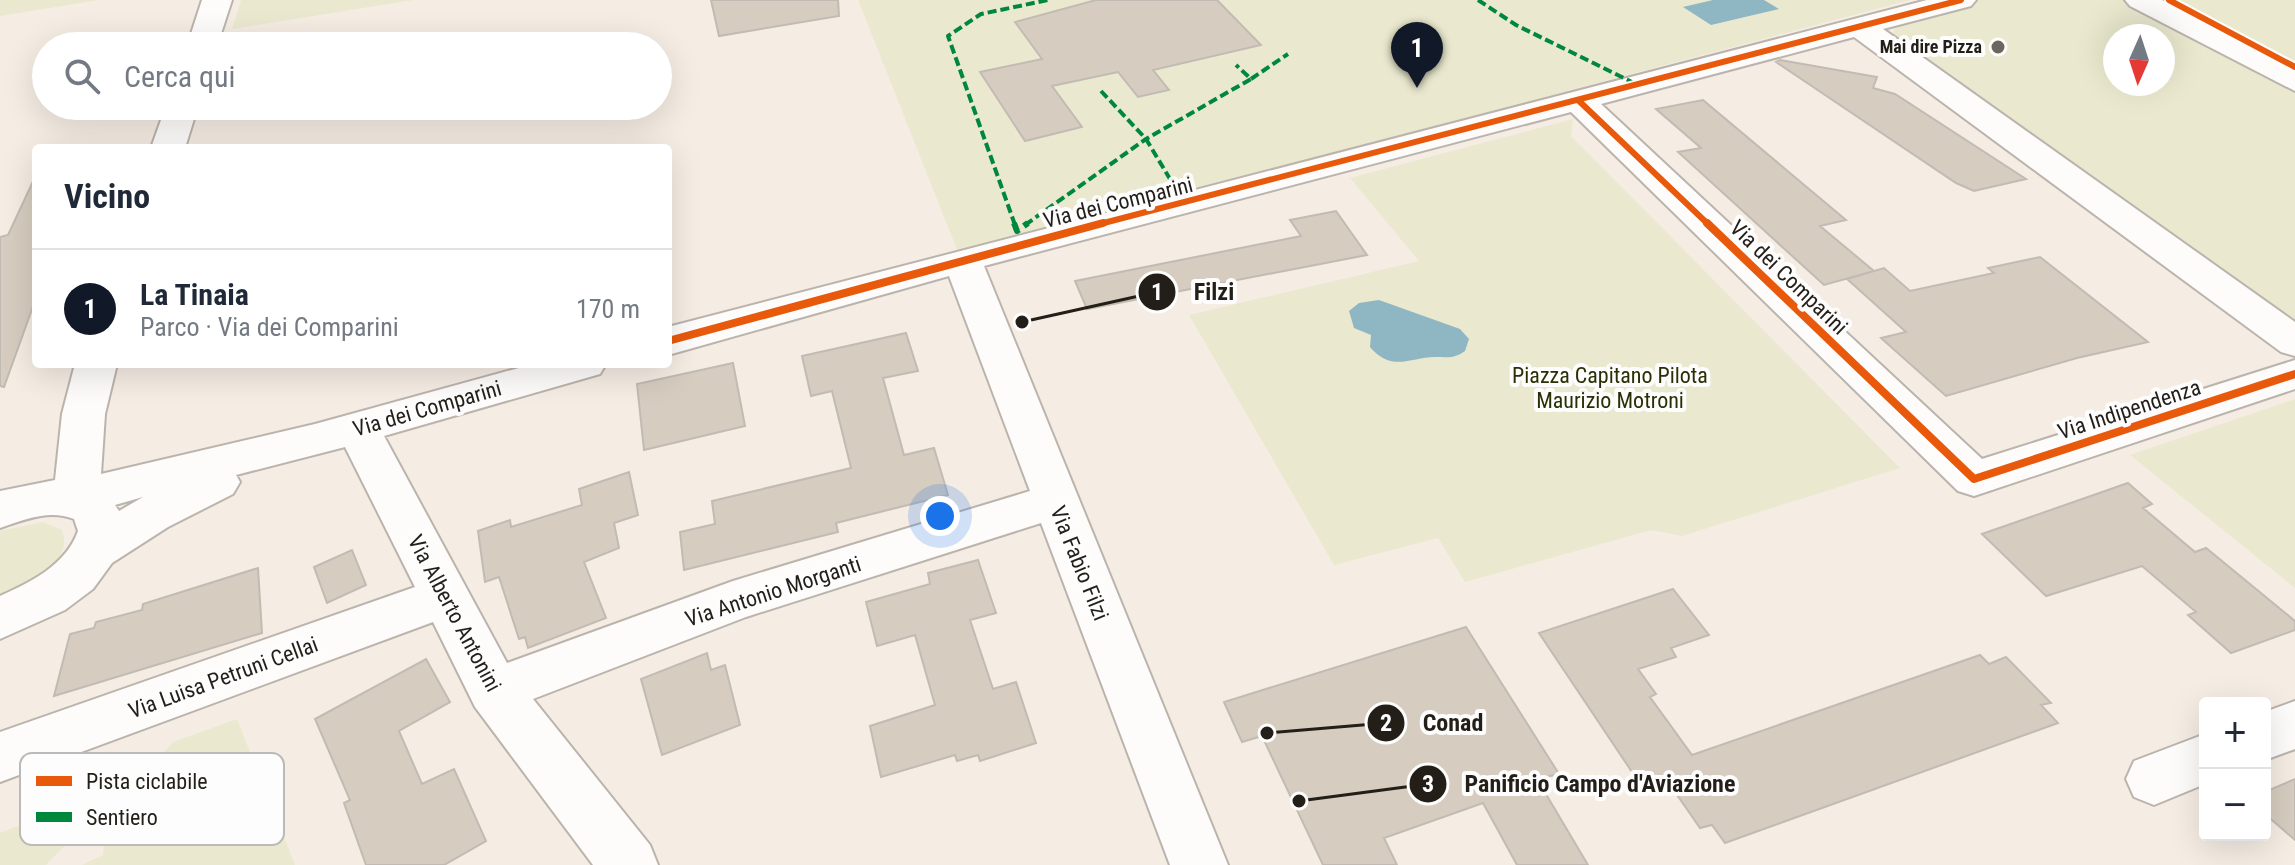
<!DOCTYPE html>
<html lang="it">
<meta charset="utf-8">
<style>
:root{--surface:#fff;--page:#f6f6f7;--text:#1f2937;--muted:#747a83;--line:#e0e1e3;--accent:#111827}
body{margin:0;font-family:"Roboto Condensed",sans-serif;background:var(--page);color:var(--text)}
.controls{position:absolute;right:24px;bottom:24px;display:grid;overflow:hidden;border-radius:8px;box-shadow:0 8px 32px #0002}
.controls button{width:72px;height:72px;display:grid;place-items:center;padding:0;border:0;border-bottom:2px solid var(--line);background:var(--surface);color:var(--text);font:40px sans-serif}
.compass{position:absolute;left:2103px;top:24px;width:72px;height:72px;border-radius:50%;background:var(--surface);box-shadow:0 8px 32px #0002;rotate:183deg}
.you{position:absolute;left:940px;top:516px;width:28px;height:28px;margin:-20px;border:6px solid #fff;border-radius:50%;background:#1a73e8;box-shadow:0 0 0 12px #1a73e833}
.badge{display:grid;place-items:center;width:52px;height:52px;border-radius:50%;background:var(--accent);color:#fff;font-size:26px;font-weight:700}
.pin{position:absolute;translate:-50% -66px;filter:drop-shadow(0 2px 4px #0008)}
.pin::after{content:'';position:absolute;top:42px;width:28px;height:24px;background:inherit;clip-path:polygon(0 0,100% 0,50% 100%)}
.list{margin:0;padding:0;list-style:none}
h2{display:flex;justify-content:space-between;align-items:center;height:104px;margin:0;padding:0 32px;font-size:34px}
h2 small{font-size:26px;font-weight:400;color:var(--muted)}
.list li{display:grid;grid-template-columns:52px 1fr auto;gap:24px;align-items:center;box-sizing:border-box;height:120px;padding:0 32px;border-top:2px solid var(--line)}
.list b{display:block;font-size:30px;white-space:nowrap}
.list p{margin:0;font-size:26px;white-space:nowrap;color:var(--muted)}
.list em{font-size:26px;font-style:normal;color:var(--muted)}
.icon{flex:none;width:44px;height:44px;fill:none;stroke:currentColor;stroke-width:2;stroke-linecap:round;stroke-linejoin:round}
.map{position:relative;flex:none;width:2295px;height:865px;overflow:hidden}
.search{position:absolute;background:var(--surface);box-shadow:0 8px 32px #0002;left:32px;top:32px;width:640px;height:88px;display:flex;align-items:center;gap:20px;box-sizing:border-box;padding:0 28px;border-radius:44px;color:var(--muted);font-size:30px}
.panel{position:absolute;background:var(--surface);box-shadow:0 8px 32px #0002;left:32px;top:144px;width:640px;height:224px;border-radius:8px}
.map>svg:first-child{display:block}
.green{fill:#eae9cf;fill-rule:evenodd}
.water{fill:#8eb6c3}
.building{fill:#d6ccbf;stroke:#c2bbb4;stroke-width:2}
.lines{fill:none;stroke-linecap:round;stroke-linejoin:round}
.minor-casing{stroke:#bbb4ad;stroke-width:4}
.minor{fill:#fefcfb;fill-rule:evenodd}
.quiet-far1{stroke:#00873e;stroke-width:4;stroke-dasharray:9 4;stroke-linecap:butt}
.quiet{stroke:#00873e;stroke-width:6;stroke-dasharray:11 6;stroke-linecap:butt}
.cycleway-far1-casing{stroke:#fdfdfd;stroke-width:10}
.cycleway-casing{stroke:#fdfdfd;stroke-width:13}
.cycleway-far1{stroke:#e8590c;stroke-width:6}
.cycleway{stroke:#e8590c;stroke-width:8}
.poi-dot{fill:#6c665f;stroke:#fdfdfd;stroke-width:3}
.labels{text-anchor:middle;stroke-width:8;stroke-linejoin:round;paint-order:stroke}
.far-poi-label{font-size:18px;font-weight:bold;fill:#231e18;stroke:#fdfdfd;text-anchor:end}
.street-label{font-size:22px;fill:#231e18;stroke:#fdfdfd}
.park-label{font-size:22px;fill:#2b2f04;stroke:#fdfdfd}
.key{fill:#fdfdfd;stroke:#bcbab8;stroke-width:2}
.key-label{font-size:22px;fill:#231e18}
.leader{fill:none;stroke:#231e18;stroke-width:3}
.callout-dot{fill:#231e18;stroke:#fdfdfd;stroke-width:3}
.mark-label{font-size:24px;text-anchor:middle;font-weight:bold;fill:#fff}
.callout-label{font-size:24px;text-anchor:middle;font-weight:bold;fill:#231e18;stroke:#fdfdfd;stroke-width:8;stroke-linejoin:round;paint-order:stroke}
</style>
<div class="map">
<svg width="2295" height="865" viewBox="0 0 2295 865">
<rect width="100%" height="100%" fill="#f5ece3"/>
<path class="green" d="M0 0H99L0 16Z
M241 0H413L232 29Z
M858 0H1910L958 252Z
M1976 0H2134L2295 87V326L1893 40 1894 26ZM2115 36H2163V84H2115Z
M2177 0H2295V61Z
M1573 119 1571 136 1900 468 1682 536 1651 530 1465 582 1438 538 1334 565 1189 315 1419 261 1350 178Z
M2295 399V588L2130 455Z
M43 522 62 530C75 566 25 585 0 596V531Z
M237 719 295 865H82L103 855 107 815 173 742Z
M123 785 46 865H0V833Z"/>
<path class="water" d="M1713 0H1764L1779 9 1711 25 1683 7Z
M1379 300 1460 329 1469 339 1465 351C1454 359 1448 357 1435 357 1411 357 1392 373 1370 347L1371 335 1354 328 1349 311 1359 303Z"/>
<path class="building" d="M711 0H838L839 16 719 36Z
M1096 0H1217L1261 45 1153 70 1169 90 1138 97 1118 72 1052 86 1082 127 1025 141 980 72 1042 59 1015 22Z
M1780 60 1877 77 1873 88 1895 94 2026 179 1974 191 1956 183 1776 62Z
M1703 100 1846 220 1820 226 1874 271 1824 285 1678 152 1701 148 1656 109Z
M36 175V298L4 387 0 386V237L8 235Z
M1336 211 1367 255 1087 309 1075 281 1301 236 1290 220Z
M2040 257 2148 342 2077 358 1946 396 1881 338 1906 332 1847 279 1884 268 1910 291 1994 273 1988 268Z
M906 333 918 371 883 378 904 455 934 448 948 495 836 523 838 532 684 570 680 532 715 524 712 501 851 468 832 391 811 396 802 356Z
M733 363 745 426 644 450 637 384Z
M629 472 638 515 614 523 619 548 584 562 606 618 528 648 525 637 519 639 499 577 485 582 478 531 510 520 511 527 582 505 579 489Z
M2128 483 2152 504 2143 508 2195 552 2206 548 2295 621V630L2231 653 2188 615 2196 612 2142 566 2046 596 1982 534Z
M352 550 366 585 327 603 314 567Z
M978 560 996 613 970 620 993 689 1016 682 1036 743 980 761 978 755 957 761 955 755 881 777 870 726 935 705 915 635 877 646 866 602 930 584 928 573Z
M258 568 262 633 54 696 70 634 94 628 96 622 142 610 143 604Z
M1673 589 1709 635 1671 648 1676 657 1638 669 1656 694 1650 697 1692 755 1980 655 1989 664 2006 657 2051 703 2041 705 2058 723 1725 843 1712 825 1700 828 1666 779 1642 787 1539 633Z
M1466 627 1559 774 1537 779 1588 865H1517L1483 803 1384 838 1397 865H1323L1262 736 1242 742 1224 702Z
M707 653 711 670 725 665 740 725 662 755 641 679Z
M426 659 450 702 399 731 422 784 454 769 486 841 444 865H366L344 803 350 800 315 719Z
M2295 779V840L2265 814V792Z"/>
<g class="lines">
<g class="minor-casing">
<path id="minor" d="M202 0H232L217 46H187Z
M1927 0H1976L1971 6 1883 29 2295 322V356L2281 352 1854 37 1601 104 1982 459 2295 360V389L1974 496 1958 491 1571 112 984 266 1228 865H1170L1041 523 746 617 533 699 650 845 658 865H593L475 707 433 622 0 782V732L415 587 345 447 236 475 240 482 233 494 168 527 112 563 93 589 65 610 0 639V596C31 582 66 565 78 531L74 519C49 509 24 520 0 528V491L55 480 62 414 75 364H117L105 414 101 474 315 424 533 364H606L600 374 384 436 507 663 733 581 1030 491 949 276 668 355V327ZM143 497 119 511 115 505Z
M2125 0H2162L2295 68V91L2130 6Z
M166 106H198L185 148H151Z
M2295 701V749L2265 760V712Z
M2205 734V784L2154 805 2134 797 2126 779 2134 761Z"/>
</g>
<use href="#minor" class="minor"/>
<path class="quiet-far1" d="M1478 0 1516 25 1640 86
M1251 79 1288 54
M1101 91 1146 139 1185 204
M1015 225 948 36 981 14 1048 0
M1025 225 1146 139 1251 79 1236 65"/>
<path class="quiet" d="M1014 223 1017 231 1028 223"/>
<g class="cycleway-far1-casing">
<path id="cycleway-far1" d="M2169 0 2295 67
M1578 100 1709 225
M1096 225 1961 0"/>
</g>
<g class="cycleway-casing">
<path id="cycleway" d="M1707 223 1974 479 2295 374
M668 341 1103 223"/>
</g>
<use href="#cycleway-far1" class="cycleway-far1"/>
<use href="#cycleway" class="cycleway"/>
</g>
<circle class="poi-dot" cx="1998" cy="47" r="8"/>
<g class="labels">
<g class="far-poi-label">
<text x="1982" y="53">Mai dire Pizza</text>
</g>
<g class="street-label">
<text transform="translate(1118 202) rotate(-14)" y="8">Via dei Comparini</text>
<text transform="translate(1789 277) rotate(44)" y="8">Via dei Comparini</text>
<text transform="translate(427 408) rotate(-16)" y="8">Via dei Comparini</text>
<text transform="translate(2129 409) rotate(-18)" y="8">Via Indipendenza</text>
<text transform="translate(1080 563) rotate(68)" y="8">Via Fabio Filzi</text>
<text transform="translate(773 591) rotate(-18)" y="8">Via Antonio Morganti</text>
<text transform="translate(455 613) rotate(62)" y="8">Via Alberto Antonini</text>
<text transform="translate(223 677) rotate(-20)" y="8">Via Luisa Petruni Cellai</text>
</g>
<g class="park-label">
<text x="1610" y="383">Piazza Capitano Pilota<tspan x="1610" dy="25">Maurizio Motroni</tspan></text>
</g>
</g>
<rect x="20" y="753" width="264" height="92" rx="12" class="key"/>
<rect x="36" y="776" width="36" height="10" fill="#e8590c"/>
<rect x="36" y="812" width="36" height="10" fill="#00873e"/>
<g class="key-label">
<text x="86" y="789">Pista ciclabile</text>
<text x="86" y="825">Sentiero</text>
</g>
<path class="leader" d="M1022 322L1157 292M1267 733L1386 723M1299 801L1428 784"/>
<g class="callout-dot">
<circle cx="1022" cy="322" r="8"/>
<circle cx="1267" cy="733" r="8"/>
<circle cx="1299" cy="801" r="8"/>
<circle cx="1157" cy="292" r="20"/>
<circle cx="1386" cy="723" r="20"/>
<circle cx="1428" cy="784" r="20"/>
</g>
<g class="mark-label">
<text x="1157" y="300">1</text>
<text x="1386" y="731">2</text>
<text x="1428" y="792">3</text>
</g>
<g class="callout-label">
<text x="1214" y="300">Filzi</text>
<text x="1453" y="731">Conad</text>
<text x="1600" y="792">Panificio Campo d'Aviazione</text>
</g>
</svg>
<div class="controls">
<button>+</button>
<button>−</button>
</div>
<svg class="compass" viewBox="-18 -18 36 36"><path d="M0-13l5 13h-10z" fill="#e53935"/><path d="M0 13l5-13h-10z" fill="#747a83"/></svg>
<div class="you"></div>
<div class="pin badge" style="left:1417px;top:88px">1</div>
<div class="search"><svg class="icon" aria-label="search" viewBox="0 0 24 24"><circle cx="10" cy="10" r="6"/><path d="M15 15l6 6"/></svg>Cerca qui</div>
<section class="panel">
<h2>Vicino<small></small></h2>
<ul class="list">
<li><span class="badge">1</span><div><b>La Tinaia</b><p>Parco · Via dei Comparini</p></div><em>170 m</em></li>
</ul>
</section>
</div>
